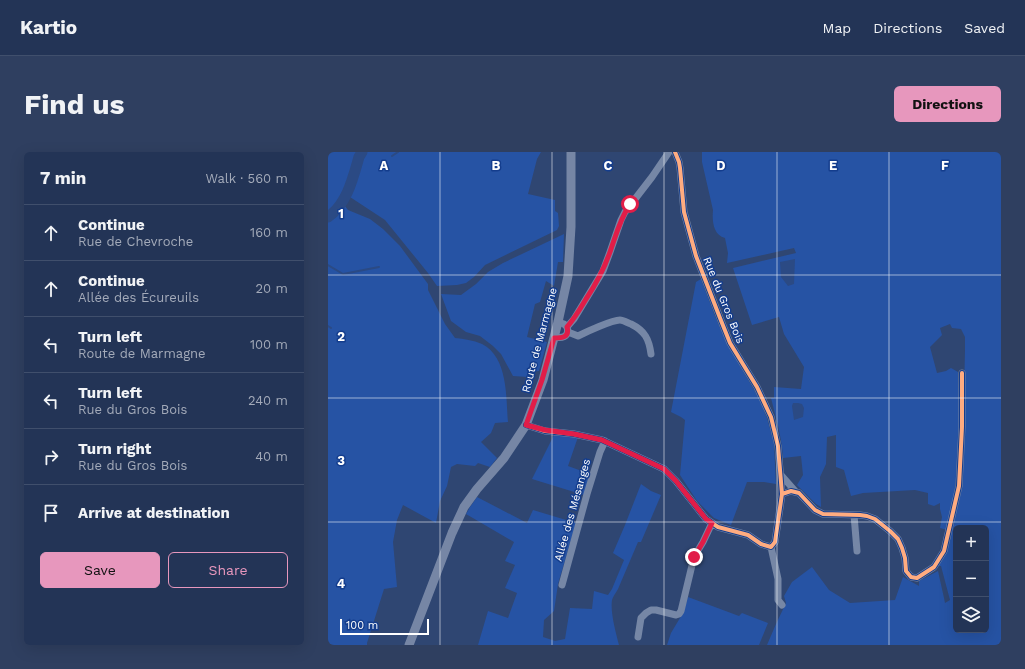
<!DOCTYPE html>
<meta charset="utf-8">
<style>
:root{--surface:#233456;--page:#2f3f60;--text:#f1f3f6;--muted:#a3aab9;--line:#404f6c;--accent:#e797bd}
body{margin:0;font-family:"Work Sans",sans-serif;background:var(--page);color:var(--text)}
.controls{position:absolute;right:12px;bottom:12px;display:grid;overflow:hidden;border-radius:6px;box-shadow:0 4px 16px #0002}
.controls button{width:36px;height:36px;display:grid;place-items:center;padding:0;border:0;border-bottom:1px solid var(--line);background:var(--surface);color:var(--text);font:20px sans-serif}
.scale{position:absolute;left:12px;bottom:10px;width:89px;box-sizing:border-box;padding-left:4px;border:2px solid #fff;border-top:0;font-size:11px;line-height:14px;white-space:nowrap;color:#fff;-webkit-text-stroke:3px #143d8d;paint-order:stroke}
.stop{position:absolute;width:12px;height:12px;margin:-9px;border:3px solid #e11d48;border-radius:50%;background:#fff}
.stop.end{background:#e11d48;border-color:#fff;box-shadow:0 1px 4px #0008}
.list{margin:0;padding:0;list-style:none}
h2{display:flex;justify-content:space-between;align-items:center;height:52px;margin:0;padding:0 16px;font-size:17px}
h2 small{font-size:13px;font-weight:400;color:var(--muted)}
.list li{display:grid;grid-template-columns:26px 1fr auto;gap:12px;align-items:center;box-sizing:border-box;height:56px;padding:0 16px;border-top:1px solid var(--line)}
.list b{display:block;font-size:15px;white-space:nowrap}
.list p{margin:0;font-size:13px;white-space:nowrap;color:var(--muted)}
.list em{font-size:13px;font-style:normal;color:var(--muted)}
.actions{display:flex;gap:8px;padding:12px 16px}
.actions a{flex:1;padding:9px 0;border:1px solid var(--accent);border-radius:6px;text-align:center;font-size:14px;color:var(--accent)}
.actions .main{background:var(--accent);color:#111}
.icon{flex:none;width:22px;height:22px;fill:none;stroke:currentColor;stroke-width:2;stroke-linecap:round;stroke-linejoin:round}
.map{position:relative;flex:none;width:673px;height:493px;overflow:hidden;border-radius:6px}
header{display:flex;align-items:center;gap:24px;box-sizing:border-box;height:56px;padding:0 20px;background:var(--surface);border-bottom:1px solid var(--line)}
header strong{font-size:19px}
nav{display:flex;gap:22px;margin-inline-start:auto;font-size:14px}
.intro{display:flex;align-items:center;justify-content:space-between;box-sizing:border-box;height:96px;padding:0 24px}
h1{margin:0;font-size:28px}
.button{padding:10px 18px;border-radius:6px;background:var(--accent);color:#111;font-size:14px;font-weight:700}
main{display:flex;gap:24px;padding:0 24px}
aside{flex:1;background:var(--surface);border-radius:6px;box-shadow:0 4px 16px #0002}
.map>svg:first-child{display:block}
.green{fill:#2653a4;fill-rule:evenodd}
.water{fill:#2b4a84}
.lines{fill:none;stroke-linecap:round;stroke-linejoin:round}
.stream{stroke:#2b4a84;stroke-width:2}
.river{stroke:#2b4a84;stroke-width:11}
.minor{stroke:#7687a6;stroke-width:7}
.major{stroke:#7686a5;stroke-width:9}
.cycleway-casing{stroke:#143d8d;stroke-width:6}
.cycleway{stroke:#ffac80;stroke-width:4}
.route{stroke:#e11d48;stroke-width:5}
.grid{fill:none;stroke:#fff;stroke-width:1;stroke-opacity:0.55}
.labels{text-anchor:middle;stroke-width:3;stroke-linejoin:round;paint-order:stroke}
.street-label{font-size:11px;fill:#fff;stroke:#143d8d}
.grid-label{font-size:13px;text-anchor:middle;font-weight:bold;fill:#fff;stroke:#143d8d;stroke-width:3;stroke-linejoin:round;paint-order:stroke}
</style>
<header>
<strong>Kartio</strong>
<nav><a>Map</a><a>Directions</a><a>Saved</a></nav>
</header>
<div class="intro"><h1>Find us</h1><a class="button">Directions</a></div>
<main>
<aside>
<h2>7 min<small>Walk · 560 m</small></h2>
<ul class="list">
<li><svg class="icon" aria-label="ahead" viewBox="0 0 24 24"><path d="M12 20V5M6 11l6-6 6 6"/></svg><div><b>Continue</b><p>Rue de Chevroche</p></div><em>160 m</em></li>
<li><svg class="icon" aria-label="ahead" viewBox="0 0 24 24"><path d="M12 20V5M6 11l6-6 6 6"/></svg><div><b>Continue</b><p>Allée des Écureuils</p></div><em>20 m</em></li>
<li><svg class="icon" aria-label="left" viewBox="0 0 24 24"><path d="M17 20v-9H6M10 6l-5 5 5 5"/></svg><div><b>Turn left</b><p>Route de Marmagne</p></div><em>100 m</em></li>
<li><svg class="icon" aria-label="left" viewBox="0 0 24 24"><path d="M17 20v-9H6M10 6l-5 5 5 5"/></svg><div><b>Turn left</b><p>Rue du Gros Bois</p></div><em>240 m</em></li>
<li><svg class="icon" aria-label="right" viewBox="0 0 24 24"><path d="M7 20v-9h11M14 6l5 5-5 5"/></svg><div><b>Turn right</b><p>Rue du Gros Bois</p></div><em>40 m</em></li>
<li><svg class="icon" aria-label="arrive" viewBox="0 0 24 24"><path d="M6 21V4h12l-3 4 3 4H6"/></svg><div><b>Arrive at destination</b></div></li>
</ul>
<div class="actions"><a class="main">Save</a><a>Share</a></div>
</aside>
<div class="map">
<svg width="673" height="493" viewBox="0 0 673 493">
<rect width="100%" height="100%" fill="#2f4672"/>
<path class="green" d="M0 0H213L209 7 200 42 227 48V59L230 61 231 74 229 78 157 113 146 125 138 131 129 133 109 134 100 121 57 68 22 45 11 46 20 58 42 67 55 77 72 94 100 132V138L117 172 127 186C136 187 145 188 154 192 180 205 178 245 180 270L167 271 163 281 153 290 169 306 162 315 150 311 147 314 129 312 123 315 119 334 112 349 108 371 75 353 69 368 65 390 69 435 56 437 39 491V493H0Z
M374 0H673V493H439L448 472 458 451 456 444 464 430 484 415 501 438 522 451 567 448 575 425 591 434V429L610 419 616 446 617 451 622 448 613 414H610L634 334 637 198V185L633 177 624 176 622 172 612 176 614 183 602 195 609 221 618 219 623 216 630 220C633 272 632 327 619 378L612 376 614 365 612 357V351L606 354 600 352V341L587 338 535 341 523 344 516 318 508 315V283L499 285 498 312 492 325 493 355 488 352 469 333 475 323 473 304 455 306C454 286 448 266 443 246H446V235L473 237 476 215 456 182 451 165 424 173 405 116 468 101 466 96 399 111 400 101 397 86C385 83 384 69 385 58L374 10ZM628 376H658V478H628Z
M236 82 235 110H230L226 134 218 129 212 150 207 152 199 185 219 190 211 219 202 220 200 225 185 224 173 202 165 194 152 184 138 180 123 169 113 142 133 143 148 132 160 120 175 111Z
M373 127 387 164 400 193 432 248 439 266 446 291 448 332 436 330H419L403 373 386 366 369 349 352 323 357 268 353 265 343 260 368 130Z
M226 283 250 285 240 314 262 322 256 343 204 327Z
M313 332 323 339 333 343 313 390H310L290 437C288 441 285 444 284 448 282 460 288 481 291 493H150L160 459 180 466 189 441 177 436 187 413 177 409 186 390 138 362 142 355 149 345 199 371 205 358 248 371 230 432 226 459 216 468 215 485 227 489 237 487 242 456 264 457 266 439 280 443 284 437 296 408 285 401 297 373Z
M360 445 411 464 414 461 440 471 431 493H339L343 481 355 461Z"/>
<path class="water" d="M467 107 466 132 460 134 453 125 452 110Z
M465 251H470L474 252 476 256 475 265 466 268 464 254Z"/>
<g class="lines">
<path class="stream" d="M64 4 70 0
M0 113 15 122 51 115
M0 174 3 176"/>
<path class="river" d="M0 65C19 52 25 26 31 5L34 0"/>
<path class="minor" d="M239 175 246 167 275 119 282 100 293 68 297 60 324 25 341 0
M240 180 250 184C258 180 284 168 292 168 295 168 300 171 303 172 317 179 321 187 323 202
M226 185C233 186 242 186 239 175L236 172 230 170
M198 273 217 279 246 282 274 288 336 317 348 329 378 367 390 375 420 383 433 392 443 395 447 390 454 342 450 294 443 265 429 235 402 191 392 166 368 104 356 60 352 16 351 10 347 0
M453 323 468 340
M454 342 463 339 471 341 487 358 495 362 532 363 539 364 547 367 562 379 570 387 574 396 577 406 578 419 583 425 589 426 606 415 616 399 631 334 634 275V221
M526 363 529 399
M443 395 450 427V448L454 453
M234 433 259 342 272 300 277 289
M310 485 313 466 318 461 323 458H328L348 463 351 462 353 459 366 405 375 390 384 371"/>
<path class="major" d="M81 493 124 381 136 355 149 337 176 306 198 273 215 228 230 170 240 124 243 75V0"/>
<g class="cycleway-casing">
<path id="cycleway" d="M198 273 217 279 246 282 274 288 336 317 348 329 378 367 390 375 420 383 433 392 443 395 447 390 454 342 450 294 443 265 429 235 402 191 392 166 368 104 356 60 352 16 351 10 347 0
M454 342 463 339 471 341 487 358 495 362 532 363 539 364 547 367 562 379 570 387 574 396 577 406 578 419 583 425 589 426 606 415 616 399 631 334 634 275V221"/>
</g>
<use href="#cycleway" class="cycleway"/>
</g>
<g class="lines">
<path class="route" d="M302 52C292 67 288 83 282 100 276 117 268 132 258 147 252 157 247 166 239 175 242 186 233 186 226 186L214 228 198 273 217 278 246 282 274 288 336 317 348 329 378 367 384 371 375 390 366 405"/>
</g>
<path class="grid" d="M112 0V493M224 0V493M336 0V493M449 0V493M561 0V493M0 123H673M0 246H673M0 370H673"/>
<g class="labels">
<g class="street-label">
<text transform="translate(396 148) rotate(68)" y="4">Rue du Gros Bois</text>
<text transform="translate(211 188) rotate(-75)" y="4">Route de Marmagne</text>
<text transform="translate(244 358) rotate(-74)" y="4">Allée des Mésanges</text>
</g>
</g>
<g class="grid-label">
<text x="56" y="18">A</text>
<text x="168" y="18">B</text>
<text x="280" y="18">C</text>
<text x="393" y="18">D</text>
<text x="505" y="18">E</text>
<text x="617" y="18">F</text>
<text x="13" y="66">1</text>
<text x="13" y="189">2</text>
<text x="13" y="313">3</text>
<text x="13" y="436">4</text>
</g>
</svg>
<div class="controls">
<button>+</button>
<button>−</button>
<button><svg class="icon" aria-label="layers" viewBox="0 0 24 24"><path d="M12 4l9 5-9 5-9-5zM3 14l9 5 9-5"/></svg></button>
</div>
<div class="scale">100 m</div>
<div class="stop" style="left:302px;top:52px"></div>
<div class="stop end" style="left:366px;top:405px"></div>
</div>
</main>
